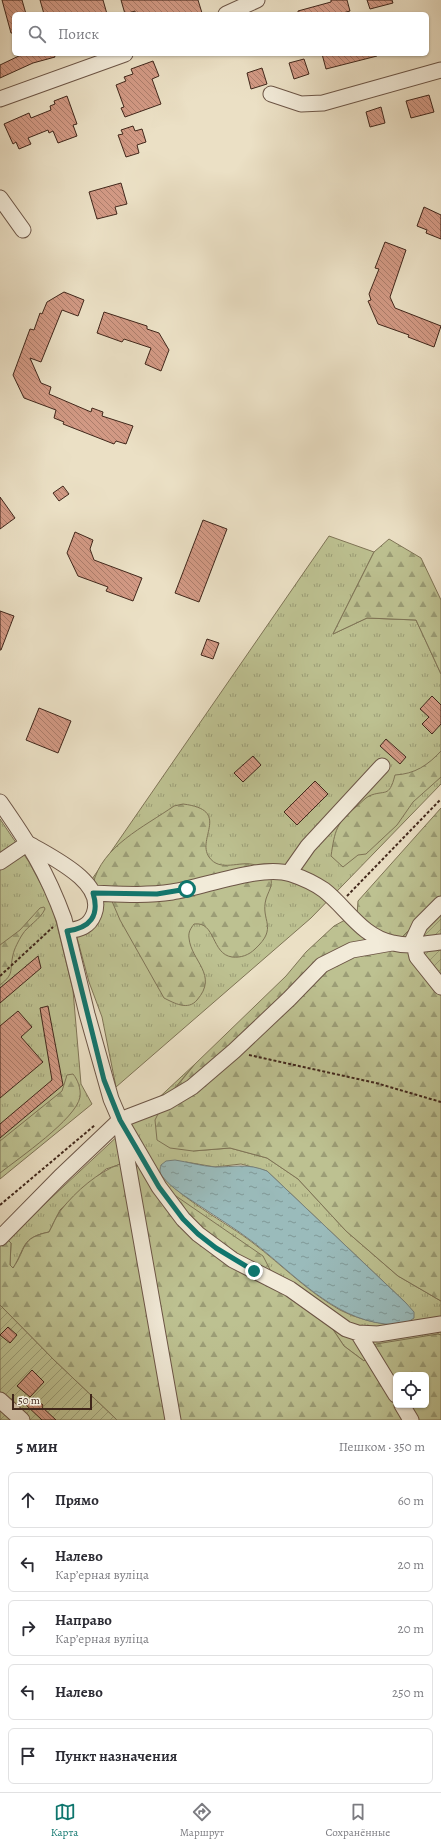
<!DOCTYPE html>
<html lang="ru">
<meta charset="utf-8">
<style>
:root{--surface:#fff;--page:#f2f2f3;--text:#2b2b33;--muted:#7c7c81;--line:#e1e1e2;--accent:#0f766e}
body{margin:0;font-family:Alegreya,serif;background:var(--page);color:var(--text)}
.controls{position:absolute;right:12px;bottom:12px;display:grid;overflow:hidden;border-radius:6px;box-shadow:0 1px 3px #0004}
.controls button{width:36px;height:36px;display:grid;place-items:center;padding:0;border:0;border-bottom:1px solid var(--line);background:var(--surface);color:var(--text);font:20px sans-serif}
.scale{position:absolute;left:12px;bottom:10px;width:80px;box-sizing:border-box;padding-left:4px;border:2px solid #41271b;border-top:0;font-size:11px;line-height:14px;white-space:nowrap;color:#41271b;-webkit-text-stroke:3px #f2ebd9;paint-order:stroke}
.stop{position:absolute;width:12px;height:12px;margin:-9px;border:3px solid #0f766e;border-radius:50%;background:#fff}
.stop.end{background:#0f766e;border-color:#fff;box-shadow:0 1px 4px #0008}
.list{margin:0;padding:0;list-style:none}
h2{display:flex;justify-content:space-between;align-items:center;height:52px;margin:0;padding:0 16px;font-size:17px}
h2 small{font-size:13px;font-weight:400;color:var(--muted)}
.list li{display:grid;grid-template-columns:26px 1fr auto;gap:12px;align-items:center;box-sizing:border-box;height:56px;margin:0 8px 8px;padding:0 8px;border:1px solid var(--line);border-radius:6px}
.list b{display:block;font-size:15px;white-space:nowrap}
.list p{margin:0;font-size:13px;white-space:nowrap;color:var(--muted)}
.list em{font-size:13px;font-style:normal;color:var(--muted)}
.icon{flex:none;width:22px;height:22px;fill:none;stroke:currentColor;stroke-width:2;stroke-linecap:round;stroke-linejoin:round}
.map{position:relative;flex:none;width:441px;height:1420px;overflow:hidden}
.search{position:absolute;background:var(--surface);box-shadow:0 1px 3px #0004;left:12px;right:12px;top:12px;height:44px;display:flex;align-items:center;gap:10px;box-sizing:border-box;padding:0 14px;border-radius:6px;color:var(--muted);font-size:15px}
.sheet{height:372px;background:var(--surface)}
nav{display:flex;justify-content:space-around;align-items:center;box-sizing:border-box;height:56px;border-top:1px solid var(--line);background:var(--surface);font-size:11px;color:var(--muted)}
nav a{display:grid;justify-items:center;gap:2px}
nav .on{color:var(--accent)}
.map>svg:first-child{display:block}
.grass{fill:url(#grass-tufts);stroke:#7f7456;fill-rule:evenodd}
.forest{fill:url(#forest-firs);stroke:#7f7456;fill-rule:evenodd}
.garden{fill:url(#garden-furrows);stroke:#7f7456}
.water{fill:url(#water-ripples);stroke:#76807b}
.building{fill:url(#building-back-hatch);stroke:#41271b}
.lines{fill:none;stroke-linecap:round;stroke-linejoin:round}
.minor-casing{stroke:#6c5546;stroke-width:17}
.path{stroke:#41271b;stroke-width:2;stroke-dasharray:3 2;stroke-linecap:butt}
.minor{stroke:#f2ebd9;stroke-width:15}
.route{stroke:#0f766e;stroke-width:5}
</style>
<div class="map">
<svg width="441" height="1420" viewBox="0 0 441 1420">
<defs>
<pattern id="grass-tufts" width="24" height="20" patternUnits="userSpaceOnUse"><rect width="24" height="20" fill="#bdc191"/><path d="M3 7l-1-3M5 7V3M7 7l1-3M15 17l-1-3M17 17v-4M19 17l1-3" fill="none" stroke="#9b9d76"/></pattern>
<pattern id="forest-firs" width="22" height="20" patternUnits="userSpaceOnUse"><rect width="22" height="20" fill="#bdc191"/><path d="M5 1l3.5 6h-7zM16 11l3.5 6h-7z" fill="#9b9d76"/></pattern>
<pattern id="garden-furrows" width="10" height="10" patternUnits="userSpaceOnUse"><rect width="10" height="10" fill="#bdc191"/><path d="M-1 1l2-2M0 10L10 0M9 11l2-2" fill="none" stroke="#9b9d76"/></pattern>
<pattern id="water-ripples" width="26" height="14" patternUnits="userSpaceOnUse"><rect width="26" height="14" fill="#9abbbb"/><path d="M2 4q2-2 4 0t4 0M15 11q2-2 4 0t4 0" fill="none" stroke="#7f9897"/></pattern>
<pattern id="building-back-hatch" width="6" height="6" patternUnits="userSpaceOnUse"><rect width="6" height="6" fill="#d29984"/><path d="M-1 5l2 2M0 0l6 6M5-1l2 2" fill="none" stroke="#ac7d6b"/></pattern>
</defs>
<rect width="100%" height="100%" fill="#ebe0c5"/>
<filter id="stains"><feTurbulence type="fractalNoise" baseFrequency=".005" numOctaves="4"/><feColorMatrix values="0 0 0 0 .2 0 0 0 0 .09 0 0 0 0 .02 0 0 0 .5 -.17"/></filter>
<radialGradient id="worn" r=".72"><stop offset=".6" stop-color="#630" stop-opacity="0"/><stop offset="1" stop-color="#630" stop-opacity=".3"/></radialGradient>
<path class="grass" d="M329 536 374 552 333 634 367 618 416 620 441 674V784L311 918 116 1087 102 1017 89 982 76 934 96 925 102 903 90 882Z
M0 819 29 862 52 905 73 990 81 1084 92 1104 0 1179Z
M195 1064 163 1102 193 1151 230 1148 267 1158 298 1179 346 1231 398 1276 441 1301V1335L438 1334 364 1361 344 1346 330 1325 121 1164 106 1169 82 1189 60 1210 49 1232C20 1238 26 1248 13 1268L10 1266 11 1243 7 1239ZM186 1162 215 1167 241 1164 267 1171 406 1303 395 1325C375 1323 358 1319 340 1310 308 1292 282 1265 253 1243 229 1224 173 1195 160 1171Z"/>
<path class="forest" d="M389 539 421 558 441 600V674L416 620 367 618 333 634 374 552Z
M441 751V777L413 802 397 825 366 854 358 855 343 867 331 856C335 830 336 823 357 806 361 803 365 798 369 796 385 789 389 799 395 775 415 774 428 765 441 751Z
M183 804C232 810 196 838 209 857 220 873 240 860 255 865 260 866 265 870 269 872 274 886 270 887 266 899 260 921 279 927 255 949 249 955 241 958 232 957 211 954 216 921 194 924 191 928 188 932 189 938 191 961 219 975 197 1000 188 1011 174 1003 164 998L120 920 111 899 93 884C102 846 144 827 174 806Z
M441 808V898L400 939 374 929 357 915 358 901Z
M44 907 45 909C40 920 28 925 22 935 19 940 14 949 13 955 9 972 15 973 0 985V945L20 930 40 908Z
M345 920 406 950 441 995V1301L398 1276 346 1231 298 1179 267 1158 230 1148 193 1151 170 1148 157 1140 155 1120 164 1102 195 1064 286 976 306 952 334 926Z
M73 1074C78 1080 81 1089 80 1097 76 1119 19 1158 0 1173V1141L62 1091 67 1075Z
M120 1164 140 1165 173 1194 263 1256 279 1287 330 1325 344 1346 364 1361 376 1344 438 1334 441 1335V1420H117L54 1360 0 1305V1246L7 1239 11 1243 10 1265 13 1268C27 1248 20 1238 49 1232 53 1225 56 1216 61 1210 76 1191 98 1172 120 1164ZM396 1375H426V1405H396Z"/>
<path class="garden" d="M441 898V995L406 950 400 939Z
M0 1305 54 1360 117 1420H0Z"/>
<path class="water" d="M175 1160C188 1162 201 1166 215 1167 235 1167 247 1163 267 1171L406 1303 414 1312V1318C405 1325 396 1325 385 1324 332 1318 293 1273 253 1242 236 1229 218 1218 200 1206 188 1198 171 1188 162 1176 159 1172 160 1169 161 1165L166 1161Z"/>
<path class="building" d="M2 0H22L26 14H14V33H11Z
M40 0H103L107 14H44Z
M121 0H198L202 13 135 14V11L125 14Z
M331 0H347L350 11 339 14H298V11L331 2Z
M367 0H392L393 3 370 9Z
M23 54H54L55 57 33 63 0 78V65Z
M322 54H377V56L326 69Z
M304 59 309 74 294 79 289 63Z
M153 61 159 76 152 79 161 104 125 117 121 108 124 107 116 85 126 81 124 77 133 74 131 69Z
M262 68 267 84 251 89 247 73Z
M429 95 434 112 411 118 406 101Z
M67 96 77 124 73 125 77 136 58 143 53 131 49 133 48 130 28 138 31 144 19 149 16 142 13 144 4 124 29 113 31 118 51 110 50 106 55 104 54 101Z
M381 107 385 123 370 127 366 112Z
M133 126 135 131 142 129 146 142 137 145 139 153 126 157 118 135 123 134 121 130Z
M121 183 127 204 115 207 117 214 97 219 89 192Z
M424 207 441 215V239L426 233 427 230 417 226Z
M385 242 406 250 390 297 395 308 441 326 434 347 408 337 409 335 378 324 368 301 371 300 369 294 379 269 375 268Z
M64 292 84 300 78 316 62 310 41 362 30 358 41 383 51 387 49 394 91 412 92 408 103 412 102 416 133 426 126 444 116 441 114 444 63 424 64 422 54 418 56 410 24 398 13 375 30 329 34 330 40 313 42 314 47 302Z
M104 312 147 326V329L159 333 169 350 161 371 145 364 151 348 124 339 122 342 97 333Z
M63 486 69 494 59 501 53 493Z
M0 497 15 518 0 529Z
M203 520 227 529 199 602 175 593Z
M75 532 93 540 90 549 94 560 142 578 133 601 106 591 108 587 78 576 67 553Z
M0 611 14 616 1 650H0Z
M207 639 219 643 213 659 201 655Z
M432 696 441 705V724L432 734 422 724 429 717 420 709Z
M39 708 71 721 58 753 26 740Z
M386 739 406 757 400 764 380 746Z
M253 756 261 765 243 782 234 773Z
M315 781 328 794 297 825 284 812Z
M38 956 41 968 0 1003V988Z
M48 1006 63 1085 0 1138V1124L52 1080 40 1008Z
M18 1011 32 1027 21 1037 43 1062 0 1098V1026Z
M8 1327 17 1335 10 1343 0 1335Z
M32 1370 44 1382 30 1397 17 1386Z
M33 1397 43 1405 42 1407 56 1420H42L26 1405Z"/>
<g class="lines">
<g class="minor-casing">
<path id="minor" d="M226 14 257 0
M271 94 301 104 323 103 441 70
M0 99 125 54
M0 198 23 230
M0 802C28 842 47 872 64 919L87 1014 111 1099 120 1120 159 1187 183 1219 198 1234 233 1260 290 1289 346 1329 358 1333 378 1334 441 1324
M31 845C53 858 106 883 94 914 89 927 80 929 67 931
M0 862 28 843
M289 873 308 846 382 766
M93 893C119 894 146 896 172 892 205 887 261 864 291 874 303 878 314 883 324 890 347 908 362 937 393 943 409 947 425 944 441 942
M441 904 420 925 413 940 417 957 441 987
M122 1131 173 1420
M0 1238 60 1177 120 1120 167 1102 192 1087 234 1051 289 999 322 965 352 950 392 943
M358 1333 396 1395
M0 1400 22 1420
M402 1405 411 1420"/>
</g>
<path class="path" d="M347 896 441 799
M0 976 53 927
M249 1055 376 1083 441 1102
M0 1205 95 1125"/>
<use href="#minor" class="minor"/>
</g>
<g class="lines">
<path class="route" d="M187 889 157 894 93 893C100 916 90 928 67 931L104 1080 120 1120 159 1187 183 1219 198 1234 216 1248 254 1271"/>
</g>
<rect width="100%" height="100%" filter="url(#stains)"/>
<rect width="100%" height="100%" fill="url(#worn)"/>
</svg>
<div class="controls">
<button><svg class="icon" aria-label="locate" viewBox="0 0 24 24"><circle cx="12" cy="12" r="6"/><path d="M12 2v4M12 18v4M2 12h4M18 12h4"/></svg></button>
</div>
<div class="scale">50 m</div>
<div class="stop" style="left:187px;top:889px"></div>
<div class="stop end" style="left:254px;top:1271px"></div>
<div class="search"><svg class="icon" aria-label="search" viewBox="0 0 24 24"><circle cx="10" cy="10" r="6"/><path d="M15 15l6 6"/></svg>Поиск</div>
</div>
<section class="sheet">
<h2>5 мин<small>Пешком · 350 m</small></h2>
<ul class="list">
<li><svg class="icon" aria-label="ahead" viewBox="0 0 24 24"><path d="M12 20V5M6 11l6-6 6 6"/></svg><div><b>Прямо</b></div><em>60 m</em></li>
<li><svg class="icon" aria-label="left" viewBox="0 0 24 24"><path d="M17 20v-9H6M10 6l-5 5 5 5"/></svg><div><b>Налево</b><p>Карʼерная вуліца</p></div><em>20 m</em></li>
<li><svg class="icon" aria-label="right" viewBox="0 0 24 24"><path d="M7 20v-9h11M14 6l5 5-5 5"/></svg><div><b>Направо</b><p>Карʼерная вуліца</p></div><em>20 m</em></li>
<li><svg class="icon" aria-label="left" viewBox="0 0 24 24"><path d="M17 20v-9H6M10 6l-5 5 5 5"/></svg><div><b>Налево</b></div><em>250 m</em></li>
<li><svg class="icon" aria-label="arrive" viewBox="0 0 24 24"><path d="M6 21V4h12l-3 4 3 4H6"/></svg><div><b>Пункт назначения</b></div></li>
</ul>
</section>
<nav>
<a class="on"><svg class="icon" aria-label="map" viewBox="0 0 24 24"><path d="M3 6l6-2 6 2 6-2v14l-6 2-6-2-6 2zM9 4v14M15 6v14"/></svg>Карта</a>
<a><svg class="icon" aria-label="directions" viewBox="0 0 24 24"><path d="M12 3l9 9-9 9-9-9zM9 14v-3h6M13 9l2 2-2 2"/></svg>Маршрут</a>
<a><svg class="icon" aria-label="saved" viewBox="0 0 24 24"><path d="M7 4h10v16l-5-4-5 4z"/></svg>Сохранённые</a>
</nav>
